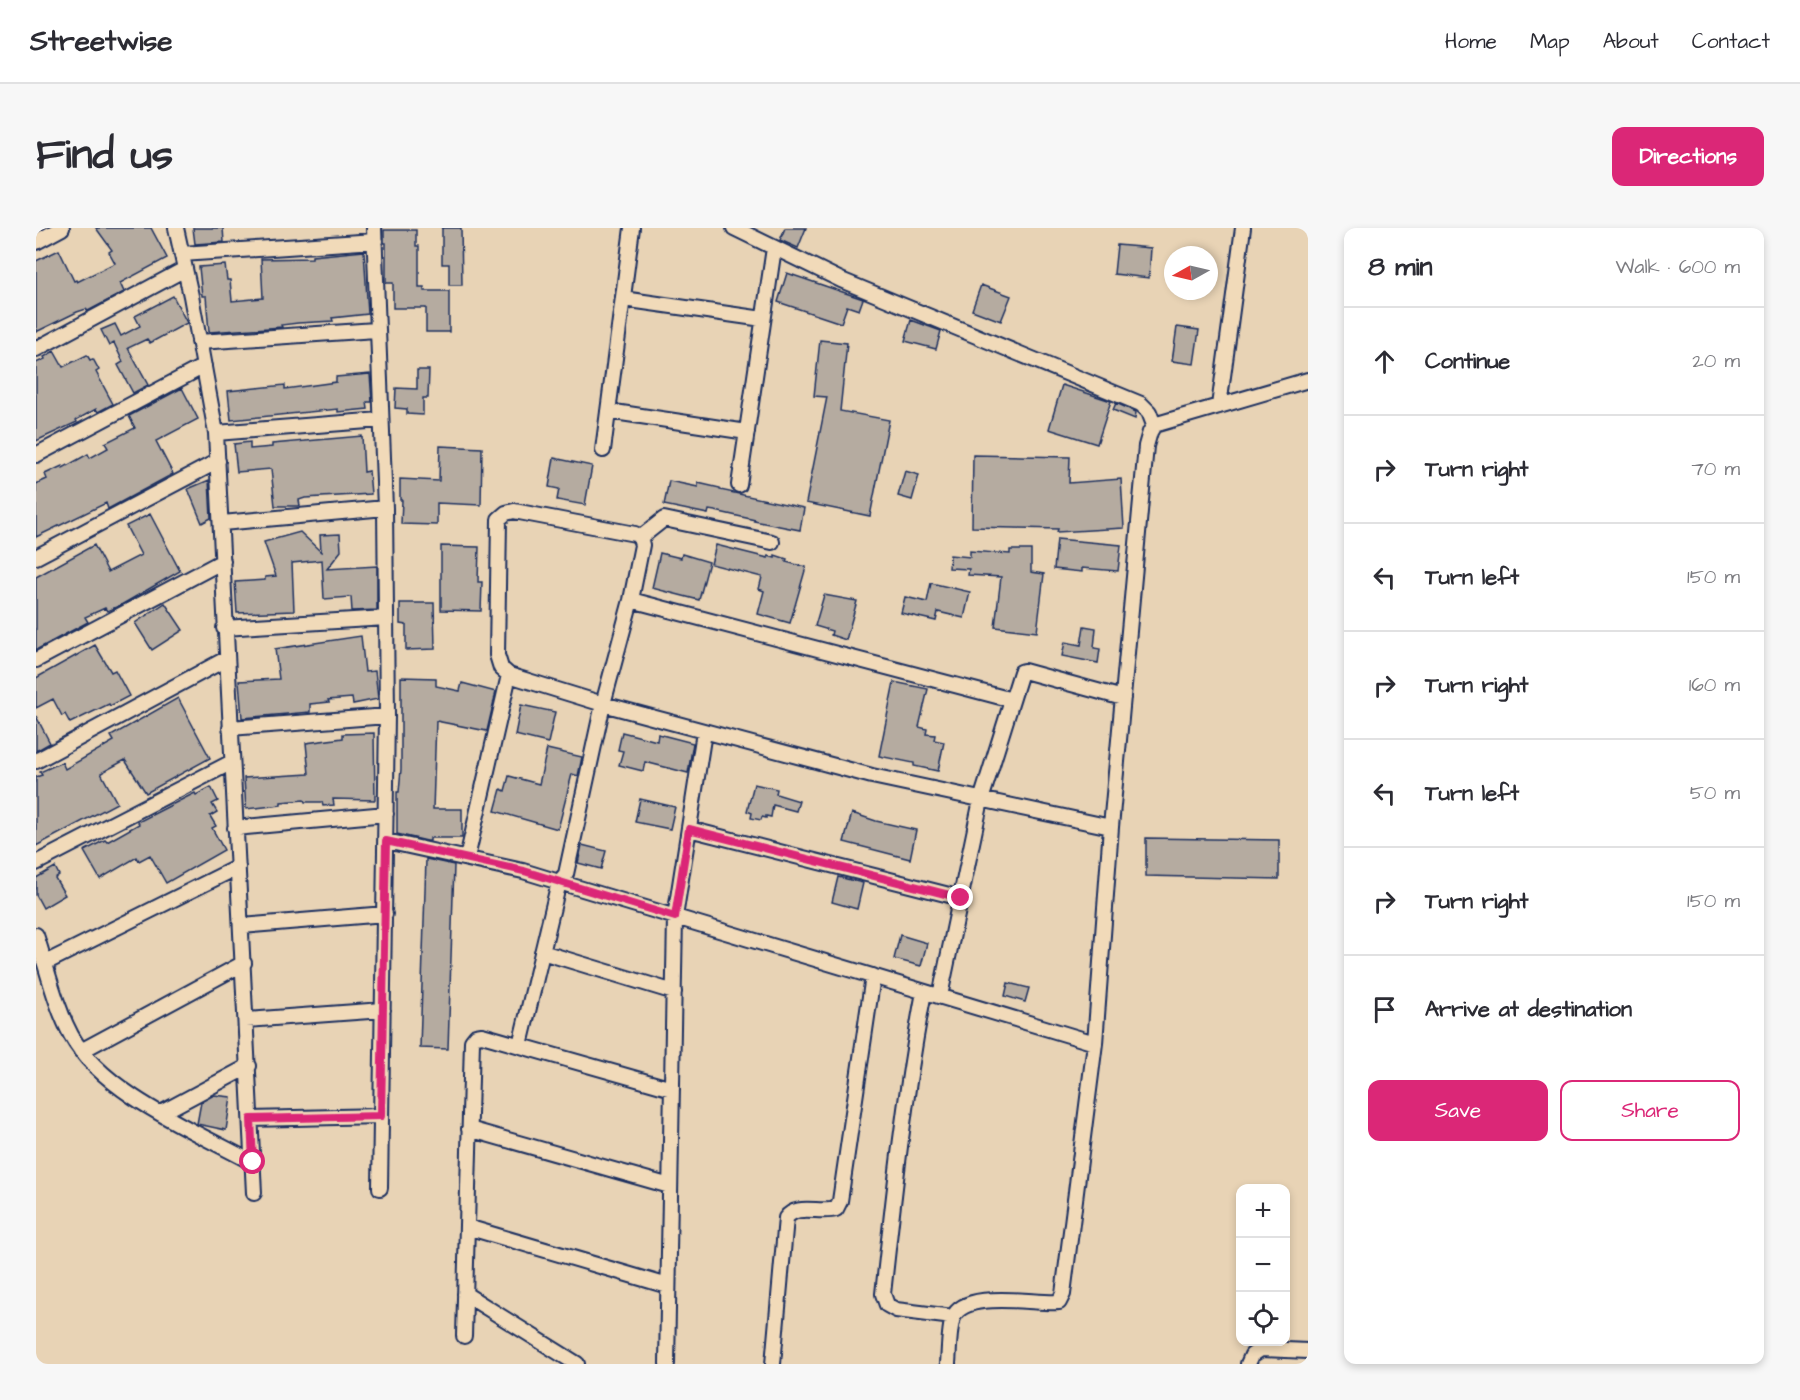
<!DOCTYPE html>
<meta charset="utf-8">
<style>
:root{--surface:#fff;--page:#f7f7f7;--text:#2b2b33;--muted:#7c7c81;--line:#e1e1e2;--accent:#db2777}
body{margin:0;font-family:"Architects Daughter",sans-serif;background:var(--page);color:var(--text)}
.controls{position:absolute;right:18px;bottom:18px;display:grid;overflow:hidden;border-radius:12px;box-shadow:0 3px 9px #0003}
.controls button{width:54px;height:54px;display:grid;place-items:center;padding:0;border:0;border-bottom:2px solid var(--line);background:var(--surface);color:var(--text);font:30px sans-serif}
.compass{position:absolute;left:1128px;top:18px;width:54px;height:54px;border-radius:50%;background:var(--surface);box-shadow:0 3px 9px #0003;rotate:262deg}
.stop{position:absolute;width:18px;height:18px;margin:-14px;border:4px solid #db2777;border-radius:50%;background:#fff}
.stop.end{background:#db2777;border-color:#fff;box-shadow:0 2px 6px #0008}
.list{margin:0;padding:0;list-style:none}
h2{display:flex;justify-content:space-between;align-items:center;height:78px;margin:0;padding:0 24px;font-size:26px}
h2 small{font-size:20px;font-weight:400;color:var(--muted)}
.list li{display:grid;grid-template-columns:39px 1fr auto;gap:18px;align-items:center;box-sizing:border-box;height:108px;padding:0 24px;border-top:2px solid var(--line)}
.list b{display:block;font-size:22px;white-space:nowrap}
.list em{font-size:20px;font-style:normal;color:var(--muted)}
.actions{display:flex;gap:12px;padding:18px 24px}
.actions a{flex:1;padding:14px 0;border:2px solid var(--accent);border-radius:12px;text-align:center;font-size:21px;color:var(--accent)}
.actions .main{background:var(--accent);color:#fff}
.icon{flex:none;width:33px;height:33px;fill:none;stroke:currentColor;stroke-width:2;stroke-linecap:round;stroke-linejoin:round}
.map{position:relative;flex:none;width:1272px;height:1136px;overflow:hidden;border-radius:12px}
header{display:flex;align-items:center;gap:36px;box-sizing:border-box;height:84px;padding:0 30px;background:var(--surface);border-bottom:2px solid var(--line)}
header strong{font-size:28px}
nav{display:flex;gap:33px;margin-inline-start:auto;font-size:21px}
.intro{display:flex;align-items:center;justify-content:space-between;box-sizing:border-box;height:144px;padding:0 36px}
h1{margin:0;font-size:42px}
.button{padding:15px 27px;border-radius:12px;background:var(--accent);color:#fff;font-size:21px;font-weight:700}
main{display:flex;gap:36px;padding:0 36px}
aside{flex:1;background:var(--surface);border-radius:12px;box-shadow:0 3px 9px #0003}
.map>svg:first-child{display:block}
.building{fill:#b5aba0;stroke:#1b2f5e;stroke-width:1.5}
.lines{fill:none;stroke-linecap:round;stroke-linejoin:round}
.street-casing{stroke:#1b2f5e;stroke-width:18}
.street{stroke:#f1dab9;stroke-width:14}
.route{stroke:#db2777;stroke-width:8}
</style>
<header>
<strong>Streetwise</strong>
<nav><a>Home</a><a>Map</a><a>About</a><a>Contact</a></nav>
</header>
<div class="intro"><h1>Find us</h1><a class="button">Directions</a></div>
<main>
<div class="map">
<svg width="1272" height="1136" viewBox="0 0 1272 1136">
<rect width="100%" height="100%" fill="#e8d3b5"/>
<filter id="ink" filterUnits="userSpaceOnUse"><feTurbulence type="fractalNoise" baseFrequency=".0167" numOctaves="2"/><feDisplacementMap in="SourceGraphic" scale="12" xChannelSelector="R" yChannelSelector="G"/><feConvolveMatrix kernelMatrix="1 2 1 2 8 2 1 2 1" color-interpolation-filters="sRGB"/></filter>
<g filter="url(#ink)">
<path class="building" d="M60 0H115L131 30 84 55 88 64 52 83 50 81 41 84 0 104V33L23 22 38 53 40 52 41 54 79 35 73 24 76 22Z
M157 0H187L188 14 159 16Z
M406 0H425L426 57H413V36H406Z
M749 0H770L762 20 744 12Z
M348 2H380V18H383V59H388V63H413V104H390V80H357V55H350V15H348Z
M1081 17 1115 20 1113 50 1078 46Z
M328 23 332 86 296 90 297 93 262 95 245 97 246 99 173 104 170 68H166L163 39 189 37 191 52H194L196 73 227 70 225 31 276 30V28Z
M751 45 827 71 823 82 811 78 805 95 742 74Z
M945 57 975 68 965 93 936 82Z
M137 68 151 95 114 115 111 111 92 120 112 157 97 165 82 137 87 134 78 115 73 118 65 102 79 96 85 108 104 98 99 88Z
M875 92 905 103 900 121 869 113Z
M1141 99 1163 102 1158 136 1136 133Z
M784 112 811 115 804 183 853 192 834 288 770 275 791 169 778 168Z
M18 123 27 139 51 127 54 132 57 131 63 142 60 144 77 176 62 184 60 181 40 192 41 194 0 213V135L9 131 8 129Z
M381 142H393L392 170H387V187L371 186V181L359 180 360 160 381 161Z
M334 146 336 174H331L332 181 302 184V181L195 192 192 163 249 157V161L300 154V149Z
M1026 157 1075 173 1061 216 1013 201Z
M146 160 162 191 120 213 137 246 72 281 70 275 0 309V256L11 251 9 246 26 238 27 240 52 226 54 230 72 220 69 215 99 200 93 188Z
M1080 175 1100 184 1099 191 1077 182Z
M326 208 328 244 333 243 335 266 269 270 263 272 264 278H239L235 241 201 244 198 216 214 214V221L236 219V216Z
M404 218 446 220 445 277 401 275V297L365 296 366 272H364V251L403 253Z
M937 227 1034 229 1033 255 1085 251 1088 300 1021 304 1022 301 936 299Z
M518 230 556 238 549 277 521 272 523 261 513 259Z
M869 243 883 247 876 272 862 268Z
M173 252 175 290 166 295 152 261Z
M633 253 662 259V255L684 260V262L768 280 764 302 718 293 719 292 679 283 673 282 672 286 628 277Z
M114 286 144 343 85 377 71 383 69 380 49 389 52 394 0 422V349L58 317 72 344 105 327 90 298Z
M264 304 285 324 284 307 304 306 305 323 291 341 341 338V382L316 383 315 369 288 371 286 332 256 335 258 383 201 385 199 354 229 352V349L240 348 228 314Z
M1021 311 1085 317 1082 343 1046 340V344L1018 341Z
M680 317 732 330V328L739 330V327L751 331 750 334 770 339 754 395 722 386 728 363 723 361 726 349 675 336Z
M405 318 443 319 442 354H446L445 383 405 382Z
M974 322H995V344L1008 346 1001 404 959 399 965 349 932 347 933 341 913 340 914 327 934 329V323L974 326Z
M624 325 645 330 646 326 673 334 663 372 616 360Z
M895 355 934 364 928 390 902 384 900 393 865 385 869 369 891 374Z
M788 367 821 373 810 412 795 407 796 403 779 398Z
M129 375 147 402 116 422 99 395Z
M364 375H398L399 421 370 422V397L364 396Z
M1048 398 1060 400 1058 420 1064 421 1062 435 1026 428 1029 414 1045 417Z
M325 408 329 444 339 443 342 471 317 476 316 470 292 472 293 474 274 476V484L206 490 203 453 243 451 239 421Z
M59 417 75 444 79 442 93 468 74 478 73 476 34 495 29 486 26 488 17 471 0 480V450Z
M365 449 400 450V458L424 463 426 455 460 464 451 503 400 493 397 581H426V610H394V613H391L361 606V564H363L365 541Z
M858 454 892 461 883 499 891 501 890 506 899 507 898 512 908 514 902 543 878 538V535L843 528Z
M142 470 174 530 110 565 89 532 65 545 81 575 0 618V549L6 547 4 544 26 534 29 541 78 513 75 508Z
M485 477 519 484 512 515 479 507Z
M0 488 14 515 0 523Z
M586 504 621 513 622 506 657 515 652 545 609 534 607 543 583 537 587 523 582 522Z
M338 505 339 572 297 571 298 577 287 578 286 574H269L268 572 245 574V577L210 581 208 550 273 546 270 515 307 510V506Z
M511 521 546 529 542 548 536 546 522 601 459 583 465 561 469 563 473 548 503 556Z
M718 556 741 561 740 566 763 573 760 583 737 577 735 589 730 588V590L726 589 725 592 715 590 716 585 711 583Z
M175 559 182 573 176 576 181 584 174 588 180 598 176 600 188 622 130 655 114 627 103 633 101 629 64 651 48 623 69 612 71 614 103 596 102 594 143 573 159 565 160 567Z
M604 571 639 579 634 601 599 594Z
M816 585 840 593 880 602 874 631 808 614Z
M1110 610 1243 612V651L1110 648Z
M546 617 570 623 565 641 542 635Z
M390 631 418 637 412 821 384 820Z
M19 639 23 647 19 650 29 667 7 680 0 667V650Z
M802 649 827 655 821 681 796 674Z
M864 707 891 715 885 738 858 731Z
M972 755 993 760 989 774 969 768Z
M178 867 195 869 190 902 161 896 165 874Z"/>
<g class="lines">
<g class="street-casing">
<path id="street" d="M140 0 155 68 180 205 218 965
M338 0 349 280 351 488 344 960
M698 0 805 52 1105 176 1113 184 1118 197
M0 14 26 0
M146 26 339 13
M587 71 727 91
M163 114 340 102
M0 121 149 41
M1183 178 1207 0
M572 183 711 204
M180 205 345 192
M567 222 596 0
M0 227 168 138
M703 257 738 20
M186 295 349 280
M604 310 628 291 736 314
M0 329 182 233
M595 372 976 472
M188 400 350 390
M0 432 187 333
M194 500 351 488
M0 533 190 431
M199 600 350 586
M653 601 925 670
M350 613 487 643 523 654 530 646 567 476 595 372 606 317 604 310 599 306 478 283 470 285 463 291 461 427 465 440 473 447 567 476 836 548 1075 599
M431 630 473 447
M0 635 196 534
M206 698 349 686
M0 707C11 740 19 777 35 807 66 865 161 904 217 935
M506 724 638 764
M9 735 202 639
M888 764C869 864 858 965 847 1066L851 1077 860 1082 917 1089
M904 768 945 572 985 444 988 443 1087 470
M210 792 347 782
M484 817 523 654 1059 815
M45 823 208 735
M125 885 213 838
M215 891 345 888
M433 901 634 958
M431 999 632 1058
M429 1066 541 1136
M428 1108 436 813 440 808 446 807 636 861
M631 1136 639 689 668 504
M737 1136 750 990C760 975 784 986 800 981L804 973 837 748
M912 1136C913 1123 913 1101 917 1090 928 1061 998 1076 1023 1074L1027 1066 1059 815 1075 599 1110 218 1114 204 1118 197 1272 152
M1212 1136 1216 1127 1225 1121 1272 1123"/>
</g>
<use href="#street" class="street"/>
</g>
</g>
<g class="lines" filter="url(#ink)">
<path class="route" d="M217 934 215 891 345 888 350 613 488 643 639 689 653 601 925 670"/>
</g>
</svg>
<div class="controls">
<button>+</button>
<button>−</button>
<button><svg class="icon" aria-label="locate" viewBox="0 0 24 24"><circle cx="12" cy="12" r="6"/><path d="M12 2v4M12 18v4M2 12h4M18 12h4"/></svg></button>
</div>
<svg class="compass" viewBox="-18 -18 36 36"><path d="M0-13l5 13h-10z" fill="#e53935"/><path d="M0 13l5-13h-10z" fill="#7c7c81"/></svg>
<div class="stop" style="left:217px;top:934px"></div>
<div class="stop end" style="left:925px;top:670px"></div>
</div>
<aside>
<h2>8 min<small>Walk · 600 m</small></h2>
<ul class="list">
<li><svg class="icon" aria-label="ahead" viewBox="0 0 24 24"><path d="M12 20V5M6 11l6-6 6 6"/></svg><div><b>Continue</b></div><em>20 m</em></li>
<li><svg class="icon" aria-label="right" viewBox="0 0 24 24"><path d="M7 20v-9h11M14 6l5 5-5 5"/></svg><div><b>Turn right</b></div><em>70 m</em></li>
<li><svg class="icon" aria-label="left" viewBox="0 0 24 24"><path d="M17 20v-9H6M10 6l-5 5 5 5"/></svg><div><b>Turn left</b></div><em>150 m</em></li>
<li><svg class="icon" aria-label="right" viewBox="0 0 24 24"><path d="M7 20v-9h11M14 6l5 5-5 5"/></svg><div><b>Turn right</b></div><em>160 m</em></li>
<li><svg class="icon" aria-label="left" viewBox="0 0 24 24"><path d="M17 20v-9H6M10 6l-5 5 5 5"/></svg><div><b>Turn left</b></div><em>50 m</em></li>
<li><svg class="icon" aria-label="right" viewBox="0 0 24 24"><path d="M7 20v-9h11M14 6l5 5-5 5"/></svg><div><b>Turn right</b></div><em>150 m</em></li>
<li><svg class="icon" aria-label="arrive" viewBox="0 0 24 24"><path d="M6 21V4h12l-3 4 3 4H6"/></svg><div><b>Arrive at destination</b></div></li>
</ul>
<div class="actions"><a class="main">Save</a><a>Share</a></div>
</aside>
</main>
